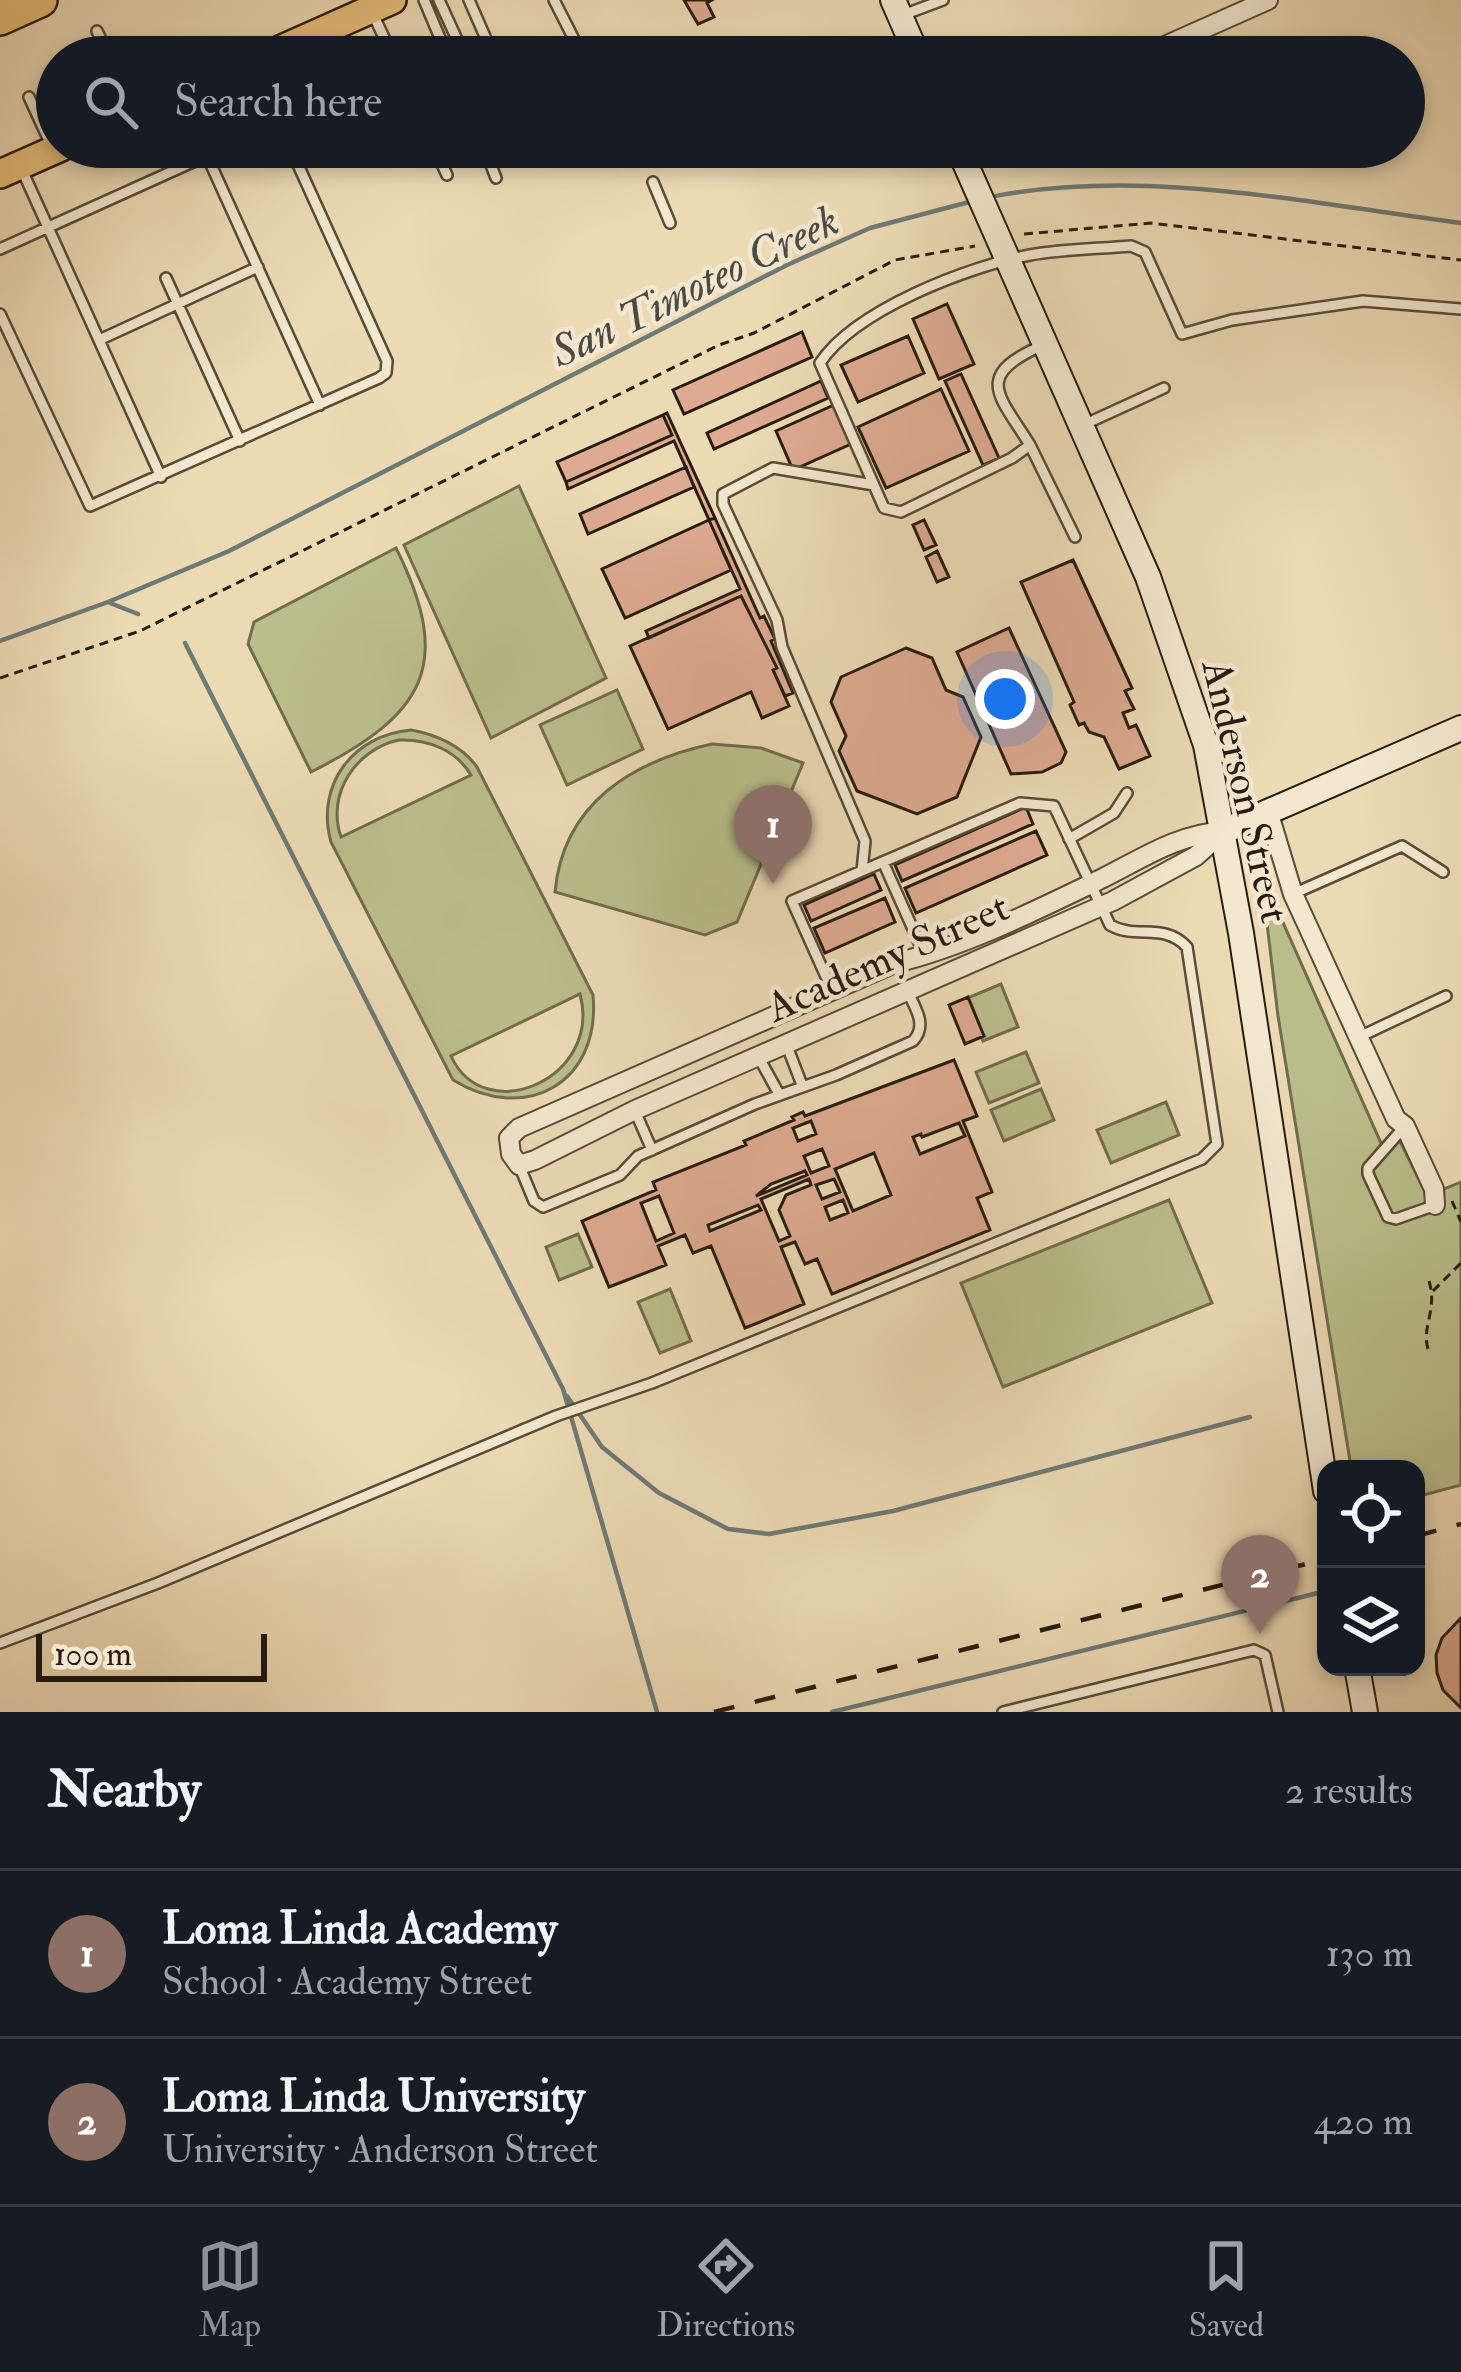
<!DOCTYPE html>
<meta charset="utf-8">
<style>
:root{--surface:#171b24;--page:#20242c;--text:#f1f3f6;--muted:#9ea1a6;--line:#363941;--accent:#8c9099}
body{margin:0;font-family:"IM FELL Double Pica",serif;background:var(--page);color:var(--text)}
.controls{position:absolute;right:36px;bottom:36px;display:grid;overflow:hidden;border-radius:24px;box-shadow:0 6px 18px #0003}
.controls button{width:108px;height:108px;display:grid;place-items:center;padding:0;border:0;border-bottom:3px solid var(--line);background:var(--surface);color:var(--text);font:60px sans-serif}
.scale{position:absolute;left:36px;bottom:30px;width:231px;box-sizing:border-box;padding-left:12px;border:6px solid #281c10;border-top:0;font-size:33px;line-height:42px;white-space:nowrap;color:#281c10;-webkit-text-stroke:9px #f3e7cf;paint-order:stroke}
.you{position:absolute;left:1005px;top:699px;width:42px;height:42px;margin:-30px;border:9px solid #fff;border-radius:50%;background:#1a73e8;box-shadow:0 0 0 18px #1a73e833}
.badge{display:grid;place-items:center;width:78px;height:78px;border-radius:50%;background:var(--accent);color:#fff;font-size:39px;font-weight:700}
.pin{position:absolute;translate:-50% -99px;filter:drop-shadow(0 3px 6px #0008)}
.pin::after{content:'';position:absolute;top:63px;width:42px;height:36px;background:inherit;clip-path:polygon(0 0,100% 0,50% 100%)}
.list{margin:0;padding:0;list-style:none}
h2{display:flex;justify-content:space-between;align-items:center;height:156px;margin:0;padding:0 48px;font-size:51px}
h2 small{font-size:39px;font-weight:400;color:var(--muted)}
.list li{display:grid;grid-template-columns:78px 1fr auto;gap:36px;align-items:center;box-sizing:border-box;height:168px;padding:0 48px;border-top:3px solid var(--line)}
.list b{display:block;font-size:45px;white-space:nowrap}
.list p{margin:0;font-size:39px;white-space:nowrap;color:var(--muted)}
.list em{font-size:39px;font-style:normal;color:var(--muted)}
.icon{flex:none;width:66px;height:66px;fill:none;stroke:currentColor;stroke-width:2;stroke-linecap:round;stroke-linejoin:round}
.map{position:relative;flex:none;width:1461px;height:1712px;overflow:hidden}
.search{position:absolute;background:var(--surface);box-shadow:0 6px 18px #0003;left:36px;right:36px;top:36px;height:132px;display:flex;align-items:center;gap:30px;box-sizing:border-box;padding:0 42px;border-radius:66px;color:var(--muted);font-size:45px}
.sheet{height:492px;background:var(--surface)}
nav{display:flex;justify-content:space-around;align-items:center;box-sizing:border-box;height:168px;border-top:3px solid var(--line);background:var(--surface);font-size:33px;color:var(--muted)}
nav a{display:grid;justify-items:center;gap:6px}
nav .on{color:var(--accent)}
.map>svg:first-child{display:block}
.green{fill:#babe8b;stroke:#716d4e;stroke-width:3;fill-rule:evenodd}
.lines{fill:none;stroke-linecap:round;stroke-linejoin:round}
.stream{stroke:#6e7a75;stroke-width:4.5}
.building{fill:#deaa92;stroke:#281c10;stroke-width:3;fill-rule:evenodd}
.lane-casing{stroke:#594c39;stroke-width:14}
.street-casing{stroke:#594c39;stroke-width:22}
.secondary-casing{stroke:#281c10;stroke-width:28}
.primary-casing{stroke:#281c10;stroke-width:32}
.highway-casing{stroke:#281c10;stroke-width:38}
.path{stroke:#281c10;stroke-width:3;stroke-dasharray:9 6;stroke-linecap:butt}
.lane{stroke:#f3e7cf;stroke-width:9}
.street{stroke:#f3e7cf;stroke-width:18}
.secondary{stroke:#f3e7cf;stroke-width:24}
.primary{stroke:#e6bd7a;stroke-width:27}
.highway{stroke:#e6bd7a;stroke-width:33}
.rail{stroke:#281c10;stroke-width:4.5;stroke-dasharray:21 21;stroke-linecap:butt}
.labels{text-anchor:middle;stroke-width:9;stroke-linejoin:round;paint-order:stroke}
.street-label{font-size:42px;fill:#281c10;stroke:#f3e7cf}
.water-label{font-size:45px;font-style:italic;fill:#4b4b43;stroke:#f3e7cf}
</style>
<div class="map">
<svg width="1461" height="1712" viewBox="0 0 1461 1712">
<rect width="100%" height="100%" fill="#ecdab5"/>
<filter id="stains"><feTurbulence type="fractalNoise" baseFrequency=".00167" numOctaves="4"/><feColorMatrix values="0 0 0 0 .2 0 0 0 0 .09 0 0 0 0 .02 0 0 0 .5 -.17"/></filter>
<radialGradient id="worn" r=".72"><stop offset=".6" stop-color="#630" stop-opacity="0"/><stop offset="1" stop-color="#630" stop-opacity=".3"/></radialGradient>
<path class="green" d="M996 147H1146L1148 152 1000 159Z
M519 486 606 678 491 738 404 545Z
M396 548C455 666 424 715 311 772L248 644 254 622Z
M617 690 643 749 567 785 540 725Z
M411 730C438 735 461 745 477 767L593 995C601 1082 527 1125 453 1080L331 842C315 785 353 735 411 730ZM399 740C428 739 456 750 471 775L341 837C326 794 356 749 399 740ZM580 994C603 1079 484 1129 451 1056Z
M712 744 761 748 803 763 737 922 705 935 555 892C563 803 633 761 712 744Z
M1261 873 1381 1143 1398 1137 1427 1196 1461 1182V1485L1416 1497V1469H1364L1350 1461 1278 1016Z
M1001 984 1018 1027 983 1041 965 999Z
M1026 1052 1039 1083 989 1103 976 1072Z
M1041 1089 1054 1120 1004 1141 991 1110Z
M1166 1102 1179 1135 1111 1163 1097 1130Z
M1169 1200 1212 1303 1003 1387 961 1283Z
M578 1234 592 1267 559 1280 546 1247Z
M670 1289 691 1341 660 1353 638 1302Z"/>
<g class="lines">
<path class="stream" d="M990 197C1144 167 1307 203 1461 223
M110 603 138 614
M0 641 108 602 229 551 787 265 870 228 973 201
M185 643 563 1389 657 1712
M567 1396 602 1447 659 1493 728 1529 769 1534 893 1511 1250 1417
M832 1712 1318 1593"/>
</g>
<path class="building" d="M684 0H712L707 3 714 17 698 24Z
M947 304 974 364 939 379 913 319Z
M802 332 812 357 684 414 673 390Z
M908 336 924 373 858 402 841 365Z
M961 374 999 458 983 465 945 381Z
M821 381 828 398 714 449 707 433Z
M941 389 969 451 886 488 858 427Z
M834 405 851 444 793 470 776 431Z
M667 413 715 518 709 520 674 441 568 489 566 482 672 435 663 415Z
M663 415 672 435 566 482 557 462Z
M686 467 694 487 588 534 580 514Z
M715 518 760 618 764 616 775 639 771 641 793 693 785 696 773 670 777 668 741 596 649 638 646 631 740 589 709 520Z
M709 520 731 570 625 618 602 569Z
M924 520 936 545 924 550 913 525Z
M937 551 949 577 937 582 926 557Z
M1073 560 1132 688 1125 691 1134 709 1123 713 1129 728 1136 725 1150 756 1119 769 1104 737 1089 732 1084 723 1079 725 1070 705 1074 702 1021 582Z
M741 596 777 668 773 670 789 706 762 718 751 692 668 729 630 646Z
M1009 628 1066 752 1061 763 1042 772 1011 774 957 652Z
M906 648 932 658 946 690 963 697 981 737 957 797 917 814 857 791 839 751 846 736 831 702 841 677Z
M1026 807 1033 824 902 881 895 865Z
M1036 831 1047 855 916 913 905 888Z
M874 874 881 890 811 921 804 905Z
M885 898 895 922 825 953 814 928Z
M968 997 984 1036 965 1044 949 1005Z
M954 1060 977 1116 963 1121 992 1192 977 1198 990 1230 832 1294 817 1259 805 1264 795 1242 781 1247 804 1304 745 1328 711 1246 693 1253 685 1235 658 1246 666 1265 609 1287 582 1221 656 1190 653 1182 746 1145 744 1141 794 1120 792 1117 803 1112 805 1116ZM811 1121 816 1134 798 1141 793 1128ZM959 1123 965 1136 920 1154 913 1137 921 1134 922 1137ZM822 1149 829 1166 811 1173 804 1156ZM874 1153 891 1195 853 1211 835 1169ZM805 1171 807 1175 756 1196 771 1184ZM809 1179 811 1185 786 1195 779 1210 790 1236 779 1241 761 1199ZM834 1179 840 1192 822 1199 816 1185ZM659 1196 674 1233 656 1241 641 1203ZM843 1200 848 1213 830 1220 825 1207ZM758 1205 761 1210 710 1231 708 1225Z
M1461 1618V1708L1443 1690 1437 1673 1436 1655 1442 1638Z"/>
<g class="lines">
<g class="lane-casing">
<path id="lane" d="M424 0 448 57
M439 0 465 57
M469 0 494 57
M554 0 583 57
M373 14 393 57
M903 15 943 0
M97 31 109 57
M29 97 51 145
M203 147 320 405
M434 147 447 175
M484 147 496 178
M22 170 161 477
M653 182 670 223
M0 249 226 147
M166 278 240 441
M0 314 90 506 379 378 386 373 387 361 290 147
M99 340 258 267
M1041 346C973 376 999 395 1030 445L1012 458 901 512 884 508 820 363C855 310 969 266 1030 255 1063 249 1098 249 1131 246L1145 252 1182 334 1232 320 1363 301 1461 309
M1081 426 1164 388
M1030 445 1075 537
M1069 839 1114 813 1127 793
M883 862 925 956
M862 871 865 841 782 647 777 620 723 504V494L773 468 874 485
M1293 894 1402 846 1443 872
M1359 1037 1446 996
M787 1046 802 1085
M758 1056 779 1094
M635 1111 652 1150
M1405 1126 1368 1168V1174L1388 1217 1396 1219 1433 1206
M519 1165 534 1201 543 1207 620 1175 638 1156 755 1104 836 1075 913 1041C928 1025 915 1008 907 990
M0 1643 158 1583 556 1416 652 1383 1202 1159 1217 1144 1187 947C1164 922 1136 940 1110 925L1054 806 1020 803 792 901 832 990
M1003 1712 1254 1650 1265 1655 1278 1712"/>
</g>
<g class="street-casing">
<path id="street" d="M1140 57 1268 0
M1268 811 1293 894 1396 1119 1405 1126 1434 1189 1435 1205
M1224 831 1196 856 1113 901 635 1110 535 1160 519 1165 511 1154 509 1138 519 1128 895 963C963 947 1039 909 1103 878 1145 857 1176 835 1224 831Z"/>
</g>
<g class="secondary-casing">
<path id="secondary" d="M893 0 918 57
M958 147 1148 577 1206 745 1241 933 1326 1491
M1224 831 1461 728
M1357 1667 1365 1712"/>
</g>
<g class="primary-casing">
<path id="primary" d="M264 57 392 0
M0 174 61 147"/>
</g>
<g class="highway-casing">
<path id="highway" d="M0 18 40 0"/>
</g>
<path class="path" d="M1024 234 1151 223 1461 260
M0 678 140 631 719 345 754 333 895 260 975 246
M1452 1201 1461 1222
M1433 1291 1461 1263
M1428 1349C1421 1326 1439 1309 1428 1278"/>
<use href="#lane" class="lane"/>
<use href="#street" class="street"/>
<use href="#secondary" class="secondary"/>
<use href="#primary" class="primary"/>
<use href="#highway" class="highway"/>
<path class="rail" d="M1416 1536 1461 1524
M714 1712 1326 1559"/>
</g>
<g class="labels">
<g class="street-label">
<text transform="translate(1247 791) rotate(77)" y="15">Anderson Street</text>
<text transform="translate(887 956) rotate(-24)" y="15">Academy Street</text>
</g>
<g class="water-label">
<text transform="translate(694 285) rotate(-26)" y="16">San Timoteo Creek</text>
</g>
</g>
<rect width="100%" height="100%" filter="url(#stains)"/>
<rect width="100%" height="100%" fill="url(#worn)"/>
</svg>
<div class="controls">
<button><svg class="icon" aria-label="locate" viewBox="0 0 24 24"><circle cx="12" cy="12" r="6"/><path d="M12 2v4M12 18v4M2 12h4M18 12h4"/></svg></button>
<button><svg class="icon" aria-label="layers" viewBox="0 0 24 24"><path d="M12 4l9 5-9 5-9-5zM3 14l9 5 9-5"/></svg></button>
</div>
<div class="scale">100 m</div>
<div class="you"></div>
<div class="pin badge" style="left:773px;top:884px;background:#8d6e63">1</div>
<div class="pin badge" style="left:1260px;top:1634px;background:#8d6e63">2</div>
<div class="search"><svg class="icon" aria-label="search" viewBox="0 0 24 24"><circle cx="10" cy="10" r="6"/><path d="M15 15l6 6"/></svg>Search here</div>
</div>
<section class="sheet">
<h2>Nearby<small>2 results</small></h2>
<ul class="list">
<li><span class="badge" style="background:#8d6e63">1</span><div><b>Loma Linda Academy</b><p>School · Academy Street</p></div><em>130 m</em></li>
<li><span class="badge" style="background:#8d6e63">2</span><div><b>Loma Linda University</b><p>University · Anderson Street</p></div><em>420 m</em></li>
</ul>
</section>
<nav>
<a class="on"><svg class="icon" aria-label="map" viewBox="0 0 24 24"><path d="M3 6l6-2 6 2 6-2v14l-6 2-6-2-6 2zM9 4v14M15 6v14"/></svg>Map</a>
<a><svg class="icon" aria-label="directions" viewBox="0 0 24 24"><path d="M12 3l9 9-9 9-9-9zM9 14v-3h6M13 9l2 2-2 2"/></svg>Directions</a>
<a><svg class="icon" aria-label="saved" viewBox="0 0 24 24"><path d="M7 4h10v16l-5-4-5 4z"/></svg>Saved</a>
</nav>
